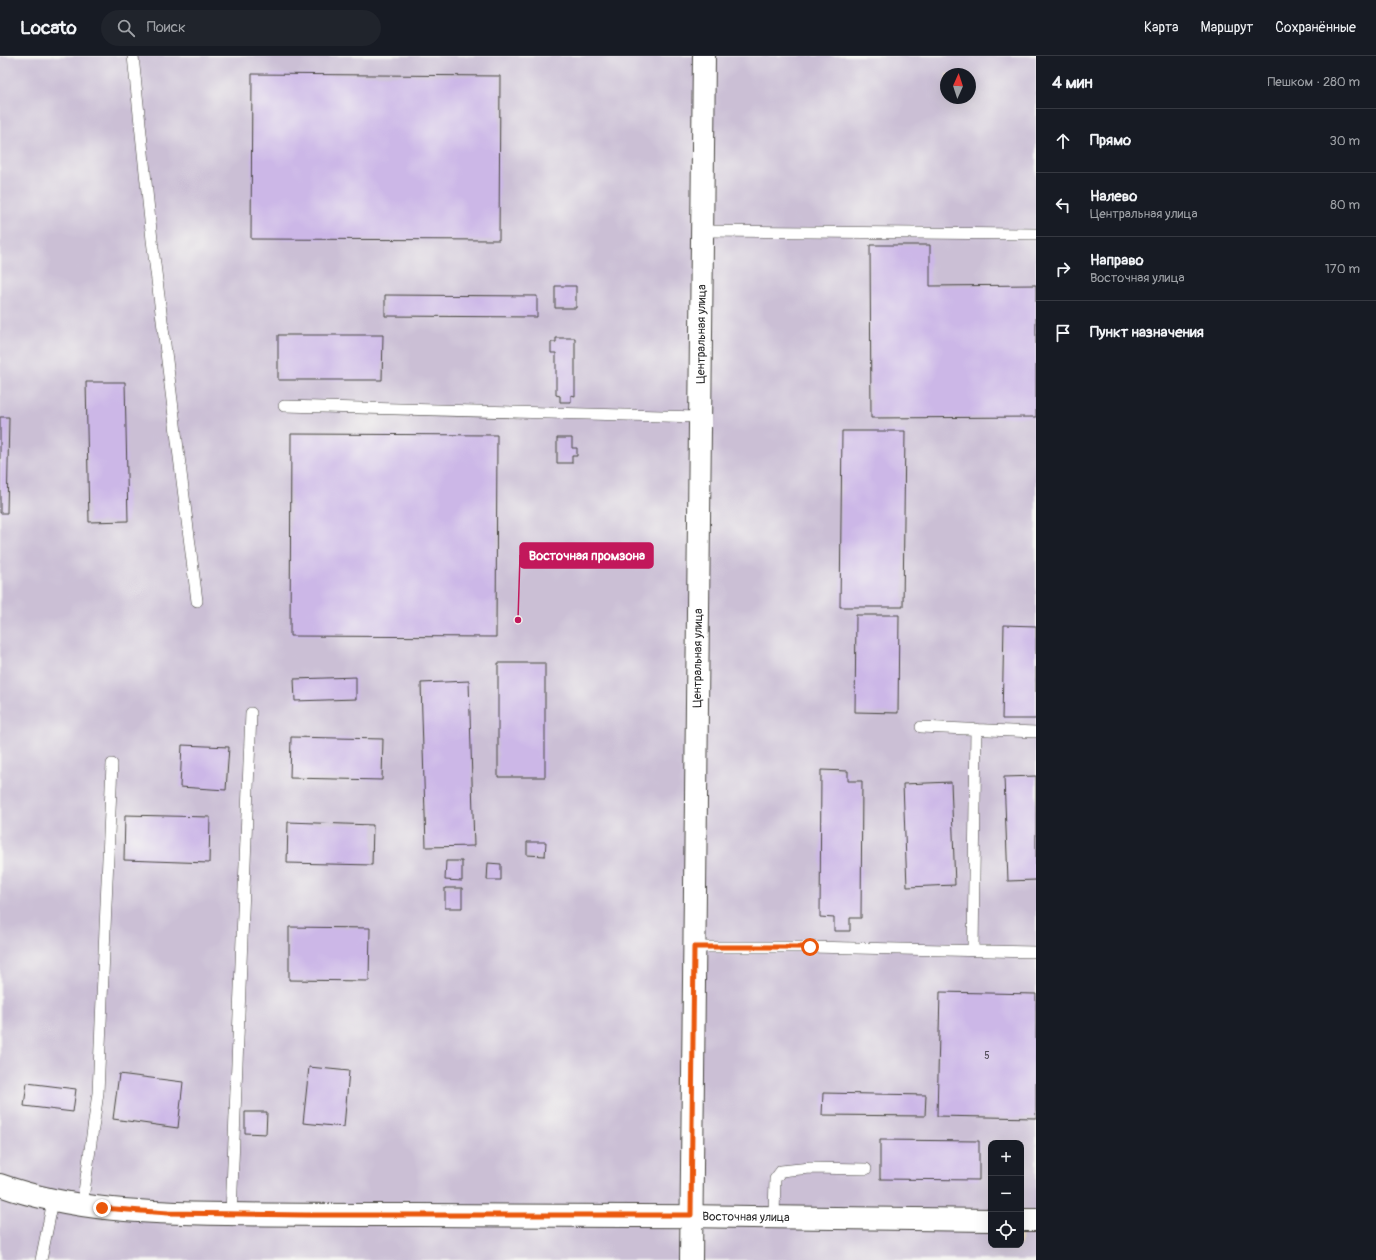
<!DOCTYPE html>
<html lang="ru">
<meta charset="utf-8">
<style>
:root{--surface:#171b24;--page:#20242c;--text:#f1f3f6;--muted:#9ea1a6;--line:#363941}
body{margin:0;font-family:Pangolin,sans-serif;background:var(--page);color:var(--text)}
.controls{position:absolute;right:12px;bottom:12px;display:grid;overflow:hidden;border-radius:8px;box-shadow:0 4px 16px #0002}
.controls button{width:36px;height:36px;display:grid;place-items:center;padding:0;border:0;border-bottom:1px solid var(--line);background:var(--surface);color:var(--text);font:20px sans-serif}
.compass{position:absolute;left:940px;top:12px;width:36px;height:36px;border-radius:50%;background:var(--surface);box-shadow:0 4px 16px #0002;rotate:3deg}
.stop{position:absolute;width:12px;height:12px;margin:-9px;border:3px solid #ea580c;border-radius:50%;background:#fff}
.stop.end{background:#ea580c;border-color:#fff;box-shadow:0 1px 4px #0008}
.list{margin:0;padding:0;list-style:none}
h2{display:flex;justify-content:space-between;align-items:center;height:52px;margin:0;padding:0 16px;font-size:17px}
h2 small{font-size:13px;font-weight:400;color:var(--muted)}
.list li{display:grid;grid-template-columns:26px 1fr auto;gap:12px;align-items:center;box-sizing:border-box;height:64px;padding:0 16px;border-top:1px solid var(--line)}
.list b{display:block;font-size:15px;white-space:nowrap}
.list p{margin:0;font-size:13px;white-space:nowrap;color:var(--muted)}
.list em{font-size:13px;font-style:normal;color:var(--muted)}
.icon{flex:none;width:22px;height:22px;fill:none;stroke:currentColor;stroke-width:2;stroke-linecap:round;stroke-linejoin:round}
.map{position:relative;flex:none;width:1036px;height:1204px;overflow:hidden}
header{display:flex;align-items:center;gap:24px;box-sizing:border-box;height:56px;padding:0 20px;background:var(--surface);border-bottom:1px solid var(--line)}
header strong{font-size:19px}
nav{display:flex;gap:22px;margin-inline-start:auto;font-size:14px}
.search{width:280px;height:36px;background:var(--page);display:flex;align-items:center;gap:10px;box-sizing:border-box;padding:0 14px;border-radius:22px;color:var(--muted);font-size:15px}
main{display:flex}
aside{flex:1;background:var(--surface)}
.map>svg:first-child{display:block}
.industrial{fill:#cbbfd5;fill-rule:evenodd}
.building{fill:#ccb7e7}
.lines{fill:none;stroke-linecap:round;stroke-linejoin:round}
.service-casing{stroke:#484641;stroke-width:12}
.minor-casing{stroke:#484641;stroke-width:24}
.tertiary-casing{stroke:#484641;stroke-width:24}
.service{stroke:#fff;stroke-width:11}
.minor{stroke:#fff;stroke-width:22}
.tertiary{stroke:#fff;stroke-width:22}
.route{stroke:#ea580c;stroke-width:5}
.labels{text-anchor:middle;stroke-width:3;stroke-linejoin:round;paint-order:stroke}
.number-label{font-size:10px;fill:#534e5a}
.street-label{font-size:12px;fill:#2b2b2b;stroke:#f6f6f2}
.leader{fill:none;stroke:#c2185b;stroke-width:1.5}
.callout-dot{fill:#c2185b;stroke:#f6f6f2;stroke-width:1.5}
.callout{fill:#c2185b;stroke:#c2185b;stroke-width:1.5}
.callout-label{font-size:13px;text-anchor:middle;font-weight:bold;fill:#fff}
</style>
<header>
<strong>Locato</strong>
<div class="search"><svg class="icon" aria-label="search" viewBox="0 0 24 24"><circle cx="10" cy="10" r="6"/><path d="M15 15l6 6"/></svg>Поиск</div>
<nav><a>Карта</a><a>Маршрут</a><a>Сохранённые</a></nav>
</header>
<main>
<div class="map">
<svg width="1036" height="1204" viewBox="0 0 1036 1204">
<rect width="100%" height="100%" fill="#f6f6f2"/>
<filter id="ink" filterUnits="userSpaceOnUse"><feTurbulence type="fractalNoise" baseFrequency=".025" numOctaves="2"/><feDisplacementMap in="SourceGraphic" scale="8" xChannelSelector="R" yChannelSelector="G"/><feConvolveMatrix kernelMatrix="1 2 1 2 8 2 1 2 1" color-interpolation-filters="sRGB"/></filter>
<filter id="wash" filterUnits="userSpaceOnUse"><feTurbulence type="fractalNoise" baseFrequency=".012" numOctaves="4" result="noise"/><feDisplacementMap in="SourceGraphic" scale="16" xChannelSelector="R" yChannelSelector="G"/><feGaussianBlur stdDeviation="0.9" result="paint"/><feColorMatrix in="noise" values="0 0 0 0 0 0 0 0 0 0 0 0 0 0 0 0 0 1.4 0 .05"/><feComposite in="paint" operator="in"/></filter>
<g filter="url(#wash)">
<rect width="100%" height="100%" fill="#efdebd"/>
<path class="industrial" d="M0 0H1036V1204H0ZM946 18H970V42H946ZM991 1087H1021V1189H991Z"/>
<g id="blocks">
<path class="building" d="M252 18 500 20 499 184 251 183Z
M870 189H930V230L1036 229V361L871 362Z
M555 230H576V252H555Z
M385 239 537 240V261L385 260Z
M278 279H383L382 324H278Z
M556 282H575V340L571 339V346H560V340L556 339V297H551V286H556Z
M86 326H125L128 465 89 466Z
M0 361H9L7 457H0Z
M842 375H905L903 551H840Z
M291 378 497 379 496 581 290 580Z
M557 382H572V392H577V400H572V407H557Z
M856 559H899L898 657 855 656Z
M1004 569 1036 570V663H1002Z
M498 607H545V721H498Z
M356 621V643L295 645 294 623Z
M469 625 474 790 426 791 421 627Z
M291 681 383 683 382 724 290 722Z
M182 689 229 691 226 734 180 731Z
M821 714 848 715V725H862L861 862H850V875H834V862L820 861Z
M1036 720V824L1008 825 1004 721Z
M951 726 955 829 907 831 903 728Z
M125 759 210 761 209 807 124 804Z
M288 766 373 769 372 809 287 807Z
M527 786H546L545 800 527 799Z
M446 805H462V825L445 824Z
M488 807 501 808V824H487Z
M445 832H462V852H445Z
M289 871 370 872 369 925 289 924Z
M940 936 1036 938V1062L937 1060Z
M309 1011 349 1015 344 1071 303 1067Z
M119 1018 183 1026 178 1072 113 1063Z
M27 1027 76 1033 73 1056 24 1050Z
M823 1037 926 1039 925 1060 822 1059Z
M245 1056H267L266 1078 245 1077Z
M880 1084 979 1085V1124L880 1123Z"/>
</g>
</g>
<g filter="url(#ink)">
<use href="#blocks" fill-opacity="0" stroke="#484641" stroke-width="1"/>
<g class="lines">
<g class="service-casing">
<path id="service" d="M133 0 152 184 197 545
M702 175 1036 178
M284 350 699 361
M921 671 1036 676
M694 891H810L1036 896
M973 894 976 673
M82 1150 98 1037 112 708
M231 1158 251 657
M774 1160 775 1123 781 1115 810 1112 866 1113
M41 1204 53 1145"/>
</g>
<g class="minor-casing">
<g id="minor">
<path id="s1" d="M0 1129C73 1155 150 1157 227 1158 290 1159 353 1159 416 1159 608 1159 799 1161 991 1164"/>
<path d="M1021 1164H1036"/>
</g>
</g>
<g class="tertiary-casing">
<g id="tertiary">
<path id="s2" d="M691 1204 704 0"/>
</g>
</g>
<use href="#service" class="service"/>
<use href="#minor" class="minor"/>
<use href="#tertiary" class="tertiary"/>
</g>
</g>
<g class="lines" filter="url(#ink)">
<path class="route" d="M102 1152 168 1157 306 1159H691L694 891H810"/>
</g>
<g class="labels">
<g class="number-label">
<text x="987" y="1003">5</text>
</g>
<g class="street-label">
<text dy="4" stroke="none"><textPath href="#s2" startOffset="926">Центральная улица</textPath></text>
<text dy="4" stroke="none"><textPath href="#s2" startOffset="602">Центральная улица</textPath></text>
<text dy="4" stroke="none"><textPath href="#s1" startOffset="749">Восточная улица</textPath></text>
</g>
</g>
<path class="leader" d="M518 564L520 499"/>
<circle class="callout-dot" cx="518" cy="564" r="4"/>
<rect class="callout" x="520" y="487" width="133" height="25" rx="4"/>
<g class="callout-label">
<text x="587" y="504">Восточная промзона</text>
</g>
</svg>
<div class="controls">
<button>+</button>
<button>−</button>
<button><svg class="icon" aria-label="locate" viewBox="0 0 24 24"><circle cx="12" cy="12" r="6"/><path d="M12 2v4M12 18v4M2 12h4M18 12h4"/></svg></button>
</div>
<svg class="compass" viewBox="-18 -18 36 36"><path d="M0-13l5 13h-10z" fill="#e53935"/><path d="M0 13l5-13h-10z" fill="#9ea1a6"/></svg>
<div class="stop" style="left:810px;top:891px"></div>
<div class="stop end" style="left:102px;top:1152px"></div>
</div>
<aside>
<h2>4 мин<small>Пешком · 280 m</small></h2>
<ul class="list">
<li><svg class="icon" aria-label="ahead" viewBox="0 0 24 24"><path d="M12 20V5M6 11l6-6 6 6"/></svg><div><b>Прямо</b></div><em>30 m</em></li>
<li><svg class="icon" aria-label="left" viewBox="0 0 24 24"><path d="M17 20v-9H6M10 6l-5 5 5 5"/></svg><div><b>Налево</b><p>Центральная улица</p></div><em>80 m</em></li>
<li><svg class="icon" aria-label="right" viewBox="0 0 24 24"><path d="M7 20v-9h11M14 6l5 5-5 5"/></svg><div><b>Направо</b><p>Восточная улица</p></div><em>170 m</em></li>
<li><svg class="icon" aria-label="arrive" viewBox="0 0 24 24"><path d="M6 21V4h12l-3 4 3 4H6"/></svg><div><b>Пункт назначения</b></div></li>
</ul>
</aside>
</main>
